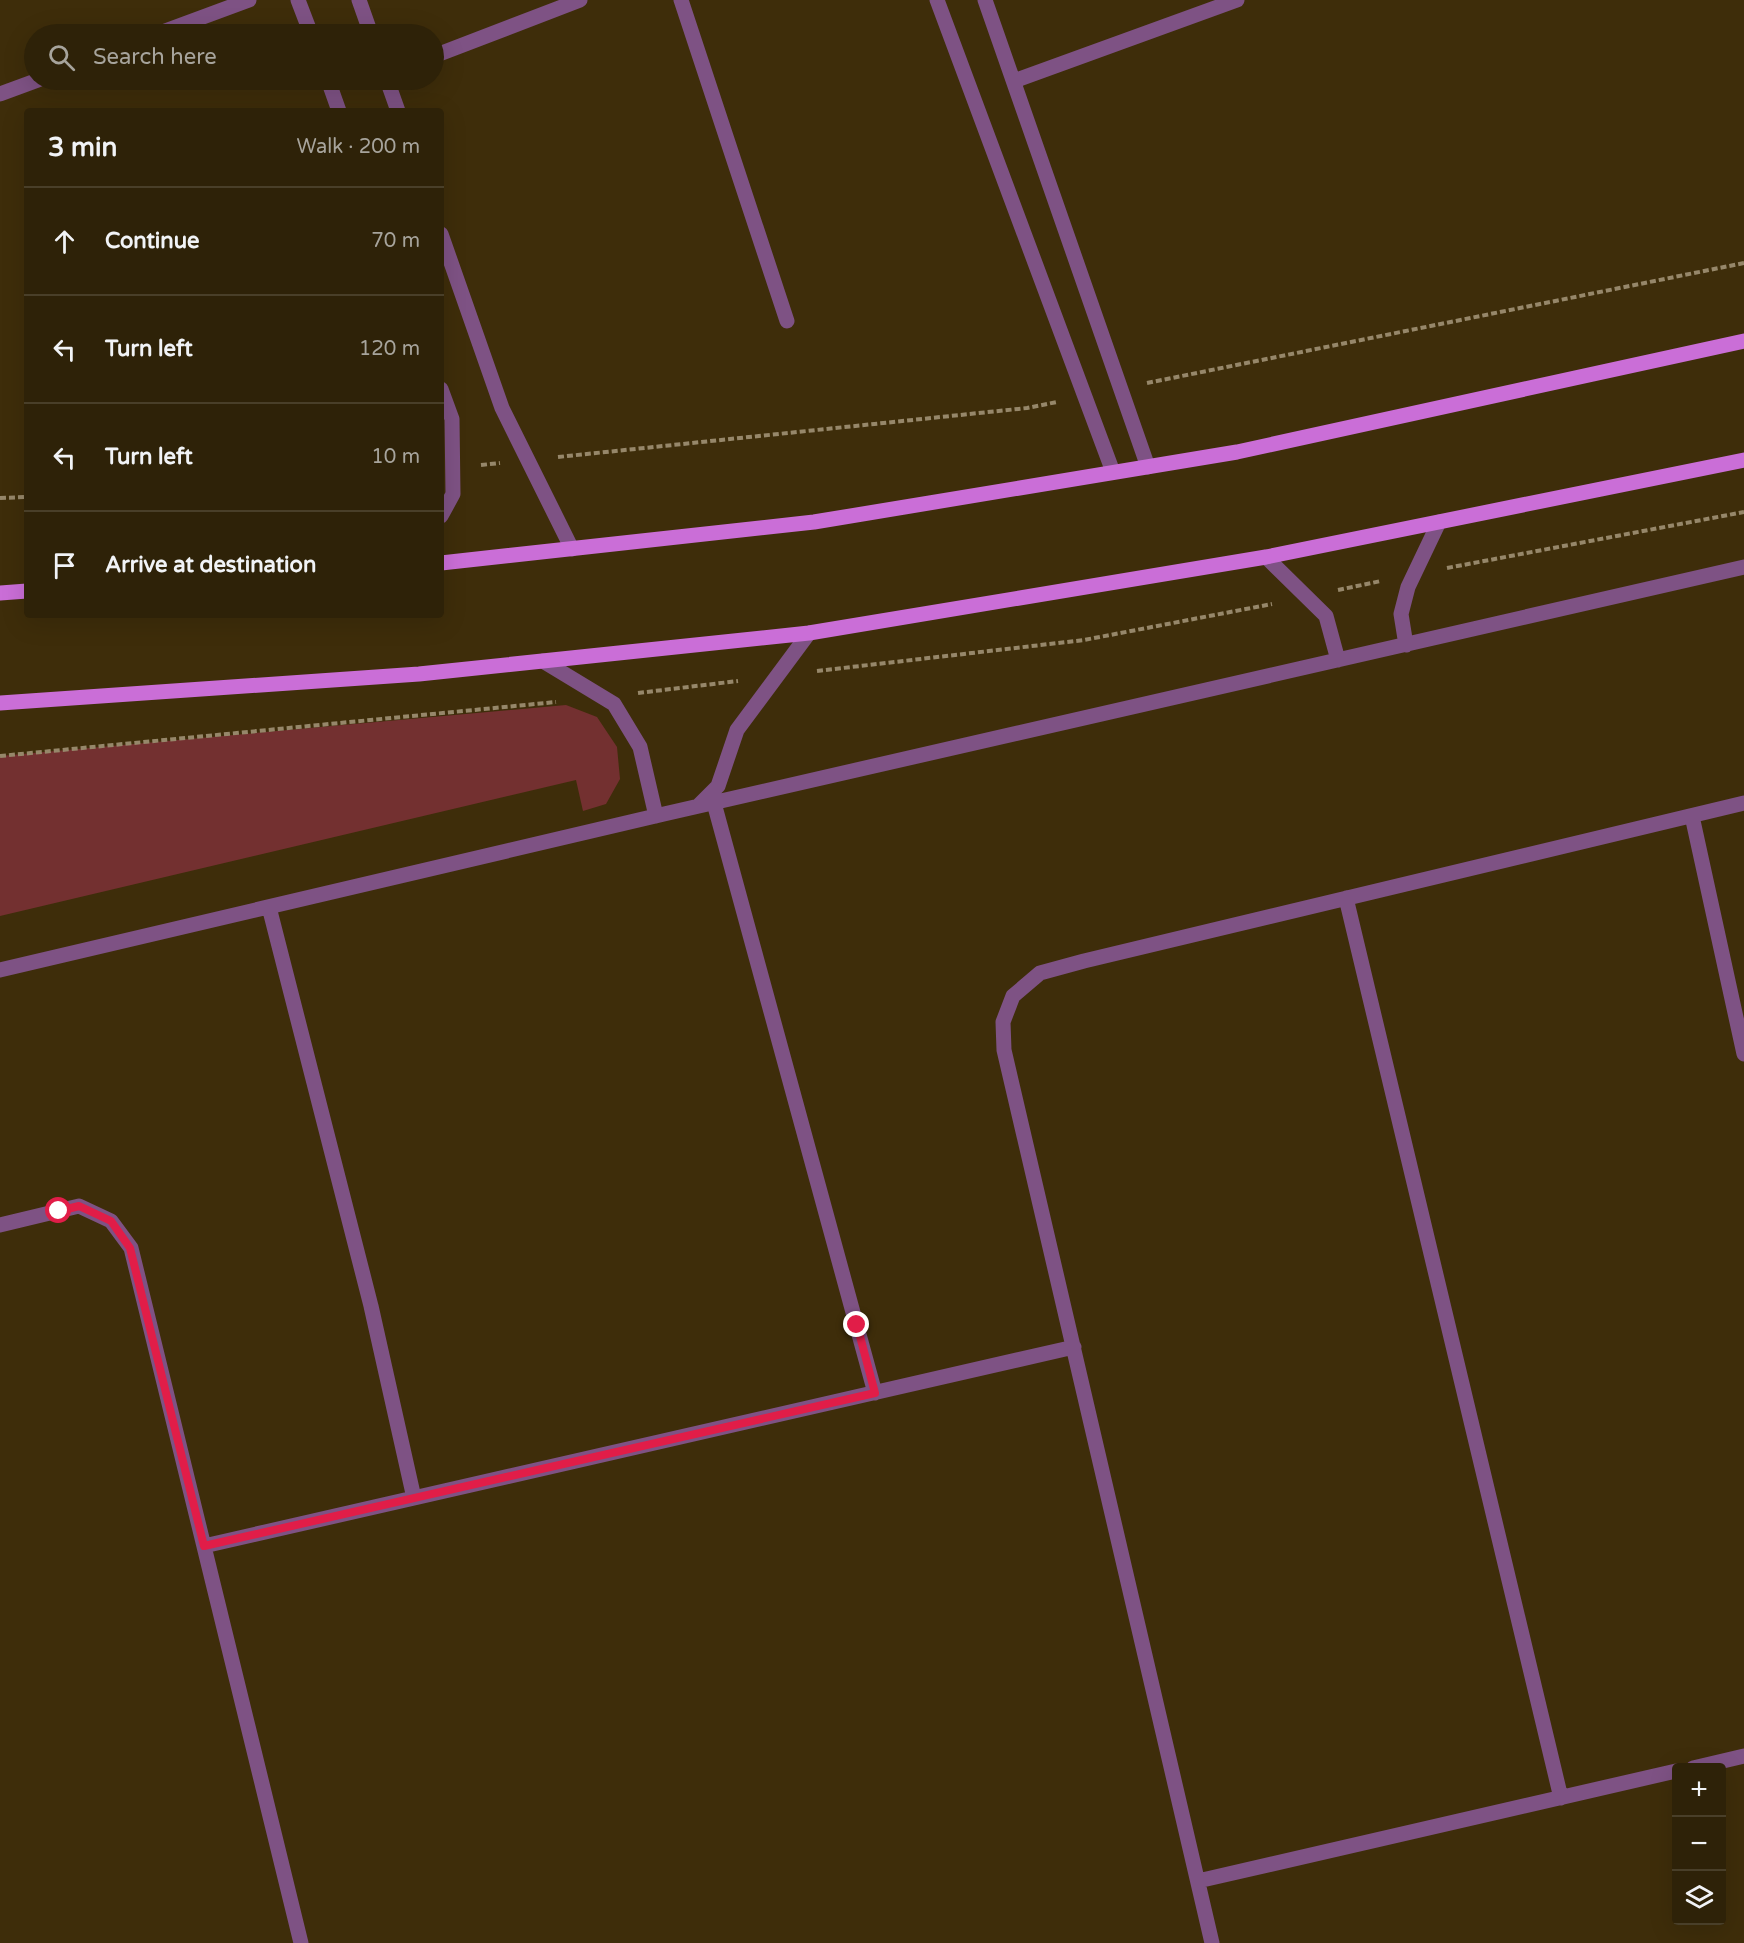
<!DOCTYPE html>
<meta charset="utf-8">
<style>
:root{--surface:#2e2208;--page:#3a2f16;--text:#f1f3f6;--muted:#a7a49c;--line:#493f29}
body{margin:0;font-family:"Varela Round",sans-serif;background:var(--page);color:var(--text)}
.controls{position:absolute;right:18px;bottom:18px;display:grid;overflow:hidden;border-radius:6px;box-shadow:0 6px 24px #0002}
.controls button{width:54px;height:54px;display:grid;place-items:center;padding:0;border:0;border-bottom:2px solid var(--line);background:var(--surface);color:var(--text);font:30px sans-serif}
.stop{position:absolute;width:18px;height:18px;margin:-14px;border:4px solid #e11d48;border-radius:50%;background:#fff}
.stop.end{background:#e11d48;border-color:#fff;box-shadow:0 2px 6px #0008}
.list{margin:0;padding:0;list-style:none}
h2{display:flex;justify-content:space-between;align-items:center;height:78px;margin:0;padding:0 24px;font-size:26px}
h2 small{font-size:20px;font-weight:400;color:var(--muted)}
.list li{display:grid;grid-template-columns:39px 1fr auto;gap:18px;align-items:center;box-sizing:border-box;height:108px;padding:0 24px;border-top:2px solid var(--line)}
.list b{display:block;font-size:22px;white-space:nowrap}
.list em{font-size:20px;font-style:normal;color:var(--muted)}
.icon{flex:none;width:33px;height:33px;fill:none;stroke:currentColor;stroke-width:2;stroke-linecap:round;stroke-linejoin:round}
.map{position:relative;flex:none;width:1744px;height:1943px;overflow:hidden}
.search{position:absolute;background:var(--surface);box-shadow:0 6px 24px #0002;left:24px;top:24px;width:420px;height:66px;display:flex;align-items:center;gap:15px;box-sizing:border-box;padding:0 21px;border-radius:33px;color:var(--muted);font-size:22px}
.panel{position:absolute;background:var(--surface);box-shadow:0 6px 24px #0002;left:24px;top:108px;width:420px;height:510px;border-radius:6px}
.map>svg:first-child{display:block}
.green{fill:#733030}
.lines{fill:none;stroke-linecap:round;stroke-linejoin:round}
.path{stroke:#96876a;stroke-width:4;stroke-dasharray:6 3;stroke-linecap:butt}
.street{stroke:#7e5284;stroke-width:15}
.primary{stroke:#ca6ed7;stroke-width:15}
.route{stroke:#e11d48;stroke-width:8}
</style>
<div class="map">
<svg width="1744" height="1943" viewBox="0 0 1744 1943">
<rect width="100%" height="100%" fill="#3e2d0a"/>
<path class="green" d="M566 705 597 717 617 747 620 779 606 804 583 811 576 780 0 916V756Z"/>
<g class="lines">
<path class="path" d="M1147 383 1744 263
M558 457 1027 408 1057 402
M481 465 500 463
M0 498 27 497
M1447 568 1744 512
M1338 590 1381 581
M817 671 1084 640 1272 604
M638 693 738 681
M0 756 556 702"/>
<path class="street" d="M298 0 311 34
M359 0 371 34
M681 0 787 321
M937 0 1113 472
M985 0 1148 467
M157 34 249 0
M434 56 580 0
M328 80 339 111
M387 80 398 111
M1014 81 1237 0
M0 94 38 80
M441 234 502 408 572 549
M441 389 452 419 453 494 441 516
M1266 557 1326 616 1338 660
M1406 645 1401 614 1408 587 1439 522
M543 661 614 704 640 747 656 816
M714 803 875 1393
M698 806 718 786 737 730 809 633
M1692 816 1744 1054
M1346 898 1561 1798
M269 907 371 1306 414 1498
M0 970 664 814 1744 567
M0 1225 79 1206 111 1221 131 1248 301 1943
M204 1546 1074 1347
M1693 1768 1744 1756
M1198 1881 1676 1771
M1212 1943 1004 1050 1003 1022 1013 996 1040 973 1084 961 1744 803"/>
<path class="primary" d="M441 563 814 522 1237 452 1744 341
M0 593 27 591
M0 703 419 674 809 633 1266 557 1744 460"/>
</g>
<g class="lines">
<path class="route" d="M59 1211 79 1206 111 1221 130 1248 204 1546 875 1393 857 1325"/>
</g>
</svg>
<div class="controls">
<button>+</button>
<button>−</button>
<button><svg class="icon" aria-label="layers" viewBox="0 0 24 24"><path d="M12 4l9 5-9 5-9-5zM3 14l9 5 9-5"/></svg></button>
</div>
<div class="stop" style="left:59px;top:1211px"></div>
<div class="stop end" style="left:857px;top:1325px"></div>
<div class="search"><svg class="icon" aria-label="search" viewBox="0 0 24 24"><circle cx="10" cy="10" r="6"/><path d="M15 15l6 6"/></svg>Search here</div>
<section class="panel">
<h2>3 min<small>Walk · 200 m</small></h2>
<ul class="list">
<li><svg class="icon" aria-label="ahead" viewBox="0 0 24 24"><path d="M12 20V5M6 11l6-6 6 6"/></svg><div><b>Continue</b></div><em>70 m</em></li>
<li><svg class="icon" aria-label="left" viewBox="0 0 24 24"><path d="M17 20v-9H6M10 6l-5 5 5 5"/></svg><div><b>Turn left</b></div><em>120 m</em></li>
<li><svg class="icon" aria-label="left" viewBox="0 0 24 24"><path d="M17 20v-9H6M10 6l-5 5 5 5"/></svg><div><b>Turn left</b></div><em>10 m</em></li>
<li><svg class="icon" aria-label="arrive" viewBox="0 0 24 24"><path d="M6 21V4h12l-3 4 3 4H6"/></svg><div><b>Arrive at destination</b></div></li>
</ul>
</section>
</div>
